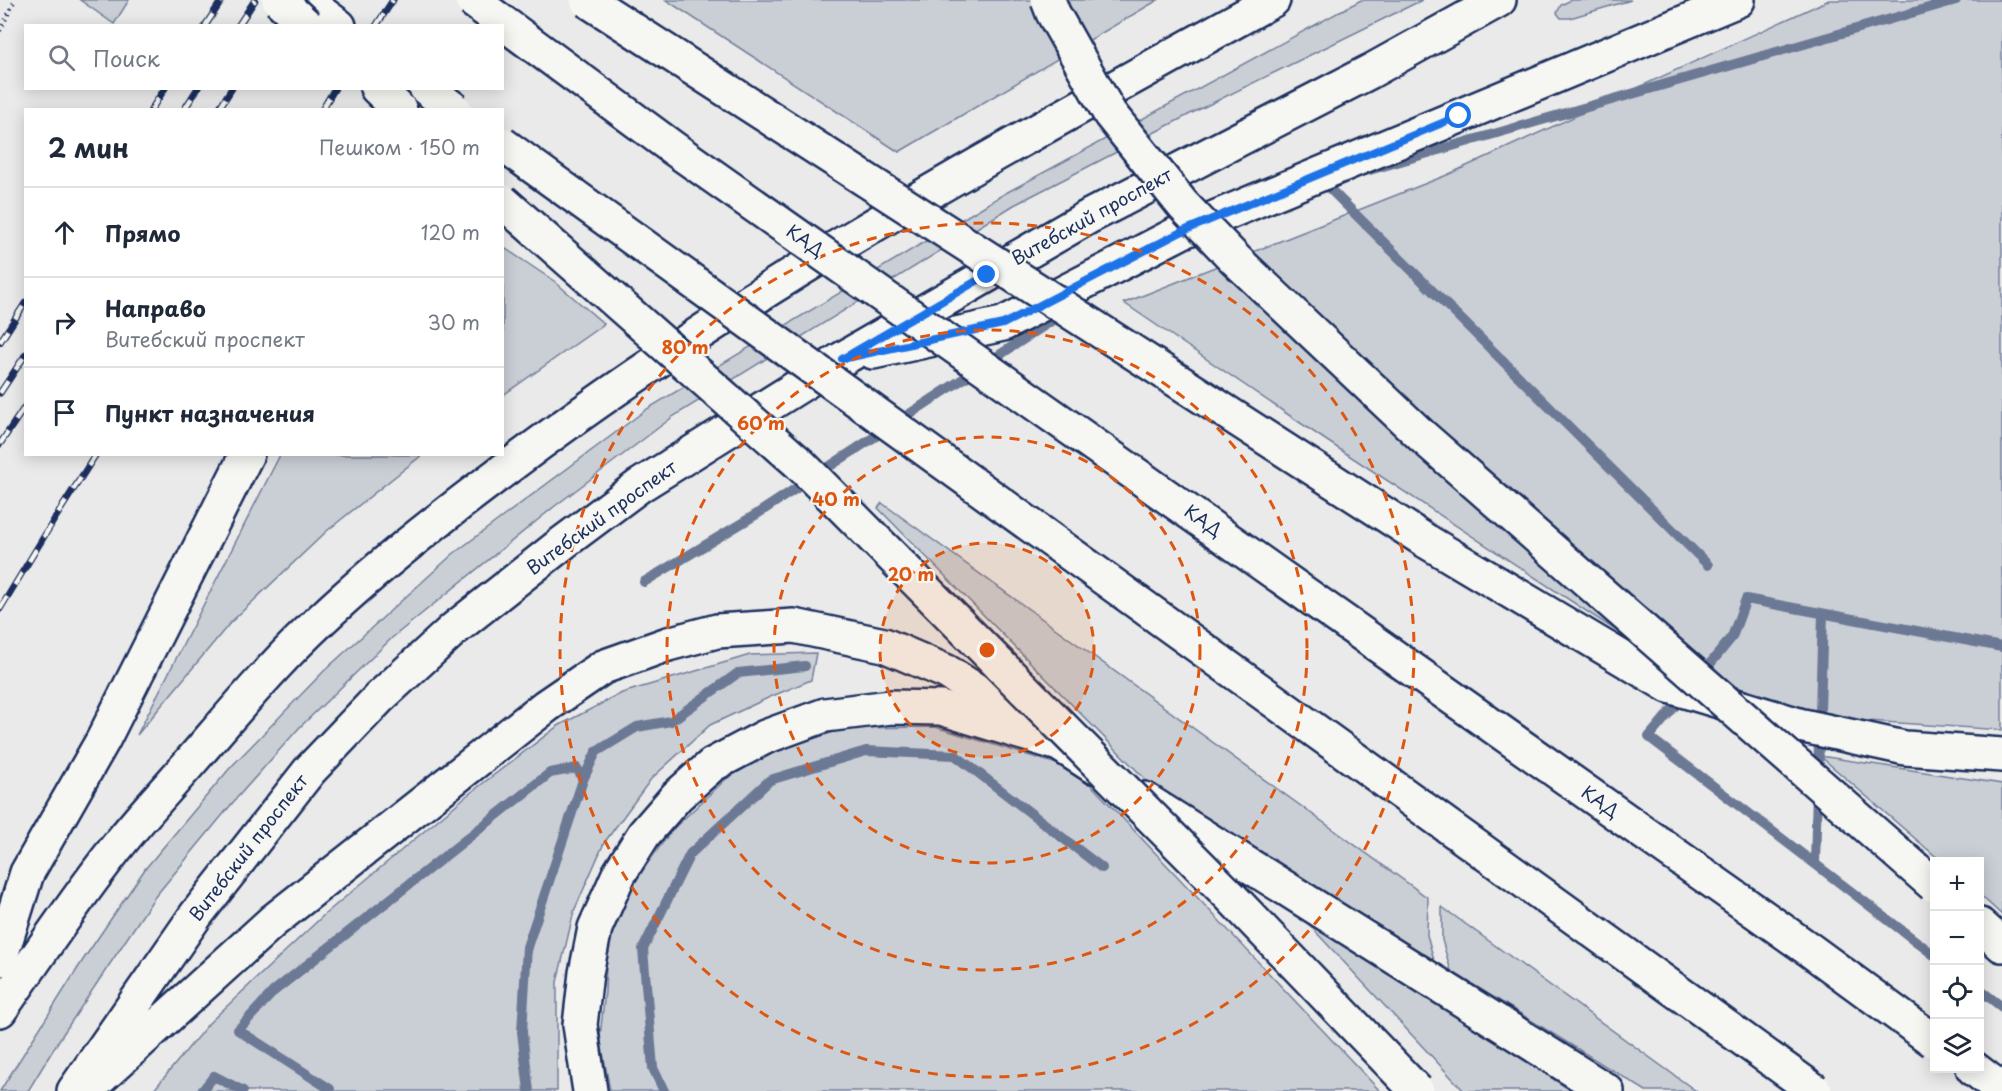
<!DOCTYPE html>
<html lang="ru">
<meta charset="utf-8">
<style>
:root{--surface:#fff;--page:#f6f6f7;--text:#1f2937;--muted:#747a83;--line:#e0e1e3}
body{margin:0;font-family:"Playpen Sans",sans-serif;background:var(--page);color:var(--text)}
.controls{position:absolute;right:18px;bottom:18px;display:grid;overflow:hidden;border-radius:0px;box-shadow:0 3px 15px #0003}
.controls button{width:54px;height:54px;display:grid;place-items:center;padding:0;border:0;border-bottom:2px solid var(--line);background:var(--surface);color:var(--text);font:30px sans-serif}
.stop{position:absolute;width:18px;height:18px;margin:-14px;border:4px solid #1a73e8;border-radius:50%;background:#fff}
.stop.end{background:#1a73e8;border-color:#fff;box-shadow:0 2px 6px #0008}
.list{margin:0;padding:0;list-style:none}
h2{display:flex;justify-content:space-between;align-items:center;height:78px;margin:0;padding:0 24px;font-size:26px}
h2 small{font-size:20px;font-weight:400;color:var(--muted)}
.list li{display:grid;grid-template-columns:39px 1fr auto;gap:18px;align-items:center;box-sizing:border-box;height:90px;padding:0 24px;border-top:2px solid var(--line)}
.list b{display:block;font-size:22px;white-space:nowrap}
.list p{margin:0;font-size:20px;white-space:nowrap;color:var(--muted)}
.list em{font-size:20px;font-style:normal;color:var(--muted)}
.icon{flex:none;width:33px;height:33px;fill:none;stroke:currentColor;stroke-width:2;stroke-linecap:round;stroke-linejoin:round}
.map{position:relative;flex:none;width:2002px;height:1091px;overflow:hidden}
.search{position:absolute;background:var(--surface);box-shadow:0 3px 15px #0003;left:24px;top:24px;width:480px;height:66px;display:flex;align-items:center;gap:15px;box-sizing:border-box;padding:0 21px;border-radius:0px;color:var(--muted);font-size:22px}
.panel{position:absolute;background:var(--surface);box-shadow:0 3px 15px #0003;left:24px;top:108px;width:480px;height:348px;border-radius:0px}
.map>svg:first-child{display:block}
.green{fill:#caced5;stroke:#727e9a;stroke-width:1.5}
.lines{fill:none;stroke-linecap:round;stroke-linejoin:round}
.stream{stroke:#6c7995;stroke-width:10}
.secondary-casing{stroke:#1b2f5e;stroke-width:38}
.primary-casing{stroke:#1b2f5e;stroke-width:38}
.trunk-casing{stroke:#1b2f5e;stroke-width:38}
.motorway-casing{stroke:#1b2f5e;stroke-width:38}
.path{stroke:#1b2f5e;stroke-width:4;stroke-dasharray:1.5 4.5;stroke-linecap:butt}
.secondary{stroke:#f6f6f2;stroke-width:33}
.primary{stroke:#f6f6f2;stroke-width:33}
.trunk{stroke:#f6f6f2;stroke-width:33}
.motorway{stroke:#f6f6f2;stroke-width:33}
.rail-casing{stroke:#1b2f5e;stroke-width:7}
.rail{stroke:#f6f6f2;stroke-width:4.5;stroke-dasharray:14;stroke-linecap:butt}
.primary-bridge-casing{stroke:#1b2f5e;stroke-width:38;stroke-linecap:butt}
.motorway-bridge-casing{stroke:#1b2f5e;stroke-width:38;stroke-linecap:butt}
.primary-bridge{stroke:#f6f6f2;stroke-width:33}
.motorway-bridge{stroke:#f6f6f2;stroke-width:33}
.route{stroke:#1a73e8;stroke-width:8}
.ring{fill:none;stroke:#de5710;stroke-width:3;stroke-dasharray:10 8}
.labels{text-anchor:middle;stroke-width:4.5;stroke-linejoin:round;paint-order:stroke}
.street-label{font-size:18px;fill:#1b2f5e;stroke:#f6f6f2}
.centre{fill:#de5710;stroke:#f6f6f2;stroke-width:3}
.ring-label{font-size:18px;text-anchor:middle;font-weight:bold;fill:#de5710;stroke:#f6f6f2;stroke-width:4.5;stroke-linejoin:round;paint-order:stroke}
</style>
<div class="map">
<svg width="2002" height="1091" viewBox="0 0 2002 1091">
<rect width="100%" height="100%" fill="#e9eae9"/>
<filter id="ink" filterUnits="userSpaceOnUse"><feTurbulence type="fractalNoise" baseFrequency=".0167" numOctaves="2"/><feDisplacementMap in="SourceGraphic" scale="12" xChannelSelector="R" yChannelSelector="G"/><feConvolveMatrix kernelMatrix="1 2 1 2 8 2 1 2 1" color-interpolation-filters="sRGB"/></filter>
<g filter="url(#ink)">
<path class="green" d="M80 0H129L114 24Z
M666 0H1158L899 152Z
M1361 0H1422L1196 111 1014 205 674 416 555 506 393 637 299 728 235 800 154 898 59 1040 28 1091H0L83 960 145 869 230 768 325 670 453 554 647 409 1004 194Z
M1571 0H1631L1570 18H1561L1557 13 1561 5Z
M1829 0H2002V730L1824 718 1754 696 1632 641 1324 439 1124 303 1447 175Z
M503 247 554 281 604 324 503 395Z
M280 455H422L328 530 230 623 137 735Z
M882 503 1428 898 1427 935 1434 960 1156 790 878 508Z
M816 653 811 680 770 697 710 725 651 779 604 843 574 911 557 982V1091H335L330 1089 328 1091H153L209 1023 325 914 465 797 558 726 622 693 750 655Z
M935 727 1077 770 1380 1091H610L600 1037 605 991 607 939 639 875 672 830 726 779 774 751 847 728Z
M1820 756 2002 784V915L1980 895V862L1941 861Z
M1442 907 1696 1091H1646L1451 971 1442 940Z
M1301 916 1572 1091H1464Z"/>
<g class="lines">
<path class="stream" d="M1366 171 1956 0
M1324 183 1708 565
M644 582 757 514 1065 312
M1701 675 1732 637 1746 599 2002 647
M1685 694 1649 737 1934 955
M1818 776 1823 614
M1815 864 1817 791
M1980 990 2002 1007
M330 1089 238 1030 274 991 550 773 577 768 583 780
M202 1091 214 1076 243 1091
M529 1091 522 1032 527 947 583 780 596 752 637 727 671 721 738 673 805 666
M664 1091 653 1068 643 949 690 854 770 780 866 751 955 755 1102 868"/>
<g class="secondary-casing">
<path id="secondary" d="M0 959 27 873 103 740 247 454"/>
</g>
<g class="primary-casing">
<path id="primary" d="M377 88 400 110
M873 352 1003 324 1181 232 1738 0
M1426 541 1669 686 1799 725 1905 748 2002 755
M1980 925 2002 945
M0 1010C38 956 75 900 116 848 138 820 162 794 186 767 222 726 257 683 296 644 362 578 437 520 512 464 750 285 1013 144 1273 0
M98 1080 273 921 546 706 603 667 668 644 717 631 794 626 884 645 947 672 1046 735
M74 1091 196 915 310 770 379 698 454 629 564 542 639 486 842 359 1090 216 1371 71 1499 0"/>
</g>
<g class="trunk-casing">
<path id="trunk" d="M1144 799 1607 1091
M590 1091 580 1025 586 973 595 928 619 874 644 834 677 796 712 765 765 737 825 715 891 707 941 708 1059 744 1093 766"/>
</g>
<g class="motorway-casing">
<path id="motorway" d="M304 0 339 26
M1973 1068 2002 1090"/>
</g>
<path class="path" d="M0 31 15 0"/>
<use href="#secondary" class="secondary"/>
<use href="#primary" class="primary"/>
<use href="#trunk" class="trunk"/>
<use href="#motorway" class="motorway"/>
<g class="rail-casing">
<path id="rail" d="M205 26 222 0
M238 26 255 0
M273 26 289 0
M376 26 393 0
M151 110 165 88
M184 110 198 88
M218 110 232 88
M322 110 335 88
M0 342 26 302
M0 393 26 354
M0 444 26 405
M0 609 54 520 96 454"/>
</g>
<use href="#rail" class="rail"/>
<g class="primary-bridge-casing">
<path id="primary-bridge" d="M279 0 307 26
M587 0 1426 541
M1048 0 1053 13 1110 114 1183 205 1236 260 1422 436 1934 885
M502 201 800 464 1230 896 1417 1091"/>
</g>
<g class="motorway-bridge-casing">
<path id="motorway-bridge" d="M472 0 673 148 1810 950 1934 1041
M426 88 455 110
M502 144 1815 1091"/>
</g>
<use href="#primary-bridge" class="primary-bridge"/>
<use href="#motorway-bridge" class="motorway-bridge"/>
</g>
</g>
<g class="lines" filter="url(#ink)">
<path class="route" d="M987 275 842 359 1003 324 1181 232 1459 116"/>
</g>
<circle cx="987" cy="650" r="107" fill="#de5710" fill-opacity=".12"/>
<g class="ring">
<circle cx="987" cy="650" r="107"/>
<circle cx="987" cy="650" r="213"/>
<circle cx="987" cy="650" r="320"/>
<circle cx="987" cy="650" r="427"/>
</g>
<g class="labels">
<g class="street-label">
<text transform="translate(1092 217) rotate(-29)" y="6">Витебский проспект</text>
<text transform="translate(805 241) rotate(35)" y="6">КАД</text>
<text transform="translate(602 518) rotate(-36)" y="6">Витебский проспект</text>
<text transform="translate(1203 521) rotate(35)" y="6">КАД</text>
<text transform="translate(1600 802) rotate(35)" y="6">КАД</text>
<text transform="translate(249 848) rotate(-52)" y="6">Витебский проспект</text>
</g>
</g>
<circle cx="987" cy="650" r="9" class="centre"/>
<g class="ring-label">
<text x="685" y="354">80 m</text>
<text x="761" y="430">60 m</text>
<text x="836" y="506">40 m</text>
<text x="911" y="581">20 m</text>
</g>
</svg>
<div class="controls">
<button>+</button>
<button>−</button>
<button><svg class="icon" aria-label="locate" viewBox="0 0 24 24"><circle cx="12" cy="12" r="6"/><path d="M12 2v4M12 18v4M2 12h4M18 12h4"/></svg></button>
<button><svg class="icon" aria-label="layers" viewBox="0 0 24 24"><path d="M12 4l9 5-9 5-9-5zM3 14l9 5 9-5"/></svg></button>
</div>
<div class="stop" style="left:1459px;top:116px"></div>
<div class="stop end" style="left:987px;top:275px"></div>
<div class="search"><svg class="icon" aria-label="search" viewBox="0 0 24 24"><circle cx="10" cy="10" r="6"/><path d="M15 15l6 6"/></svg>Поиск</div>
<section class="panel">
<h2>2 мин<small>Пешком · 150 m</small></h2>
<ul class="list">
<li><svg class="icon" aria-label="ahead" viewBox="0 0 24 24"><path d="M12 20V5M6 11l6-6 6 6"/></svg><div><b>Прямо</b></div><em>120 m</em></li>
<li><svg class="icon" aria-label="right" viewBox="0 0 24 24"><path d="M7 20v-9h11M14 6l5 5-5 5"/></svg><div><b>Направо</b><p>Витебский проспект</p></div><em>30 m</em></li>
<li><svg class="icon" aria-label="arrive" viewBox="0 0 24 24"><path d="M6 21V4h12l-3 4 3 4H6"/></svg><div><b>Пункт назначения</b></div></li>
</ul>
</section>
</div>
